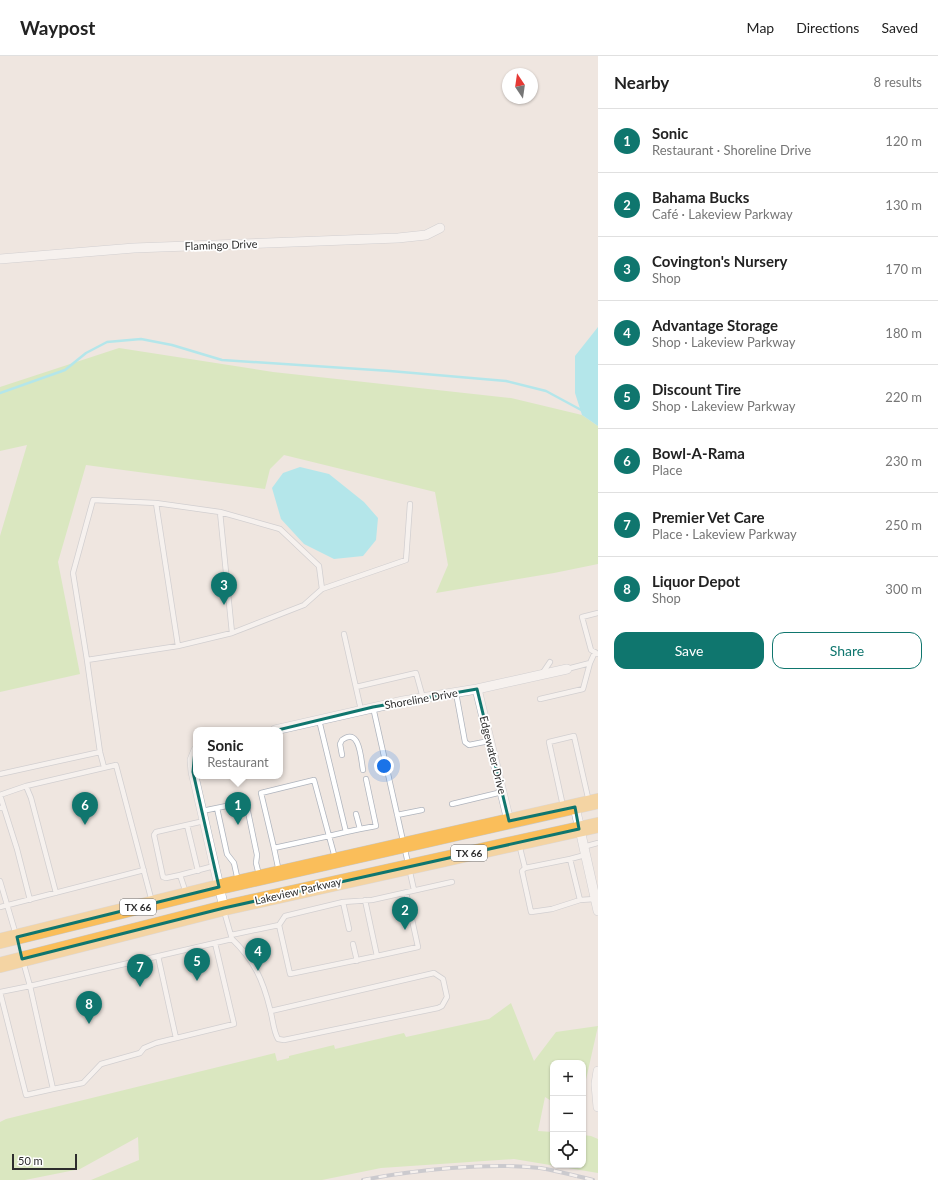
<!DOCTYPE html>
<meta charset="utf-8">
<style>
:root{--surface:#fff;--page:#f2f2f2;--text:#222;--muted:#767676;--line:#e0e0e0;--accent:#0f766e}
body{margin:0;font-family:Lato,sans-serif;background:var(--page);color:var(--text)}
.controls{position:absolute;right:12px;bottom:12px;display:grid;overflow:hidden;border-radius:8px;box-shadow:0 1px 3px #0004}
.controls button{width:36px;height:36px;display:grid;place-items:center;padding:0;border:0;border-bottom:1px solid var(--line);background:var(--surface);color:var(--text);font:20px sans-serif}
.compass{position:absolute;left:502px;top:12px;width:36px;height:36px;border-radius:50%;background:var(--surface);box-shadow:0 1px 3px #0004;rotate:347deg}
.scale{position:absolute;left:12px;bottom:10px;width:65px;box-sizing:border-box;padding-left:4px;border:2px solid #2d2d2d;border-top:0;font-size:11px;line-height:14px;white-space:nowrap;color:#2d2d2d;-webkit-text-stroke:3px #fff;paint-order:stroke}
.you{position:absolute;left:384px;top:710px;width:14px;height:14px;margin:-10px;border:3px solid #fff;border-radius:50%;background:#1a73e8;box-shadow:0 0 0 6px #1a73e833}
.badge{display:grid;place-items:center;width:26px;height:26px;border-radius:50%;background:var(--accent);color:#fff;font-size:13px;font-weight:700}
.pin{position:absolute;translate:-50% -33px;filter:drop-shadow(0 1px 2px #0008)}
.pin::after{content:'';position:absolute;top:21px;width:14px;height:12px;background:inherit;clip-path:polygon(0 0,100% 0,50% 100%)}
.popup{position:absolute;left:193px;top:671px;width:90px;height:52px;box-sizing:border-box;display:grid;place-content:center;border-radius:8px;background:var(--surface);filter:drop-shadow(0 1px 3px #0005);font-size:13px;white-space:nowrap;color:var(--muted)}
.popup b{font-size:15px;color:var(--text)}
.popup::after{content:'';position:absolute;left:50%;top:100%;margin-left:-8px;border:8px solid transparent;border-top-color:var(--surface)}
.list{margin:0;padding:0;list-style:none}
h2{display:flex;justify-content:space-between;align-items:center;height:52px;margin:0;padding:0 16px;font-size:17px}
h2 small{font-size:13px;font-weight:400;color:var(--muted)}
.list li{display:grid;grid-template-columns:26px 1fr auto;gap:12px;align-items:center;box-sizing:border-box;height:64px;padding:0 16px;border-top:1px solid var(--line)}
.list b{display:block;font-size:15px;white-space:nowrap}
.list p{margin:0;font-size:13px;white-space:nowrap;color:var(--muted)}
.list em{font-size:13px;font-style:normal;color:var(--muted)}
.actions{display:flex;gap:8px;padding:12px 16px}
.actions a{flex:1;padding:9px 0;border:1px solid var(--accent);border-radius:12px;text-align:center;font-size:14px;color:var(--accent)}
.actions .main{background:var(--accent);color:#fff}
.icon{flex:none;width:22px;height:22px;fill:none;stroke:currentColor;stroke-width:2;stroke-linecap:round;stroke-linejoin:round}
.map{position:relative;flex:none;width:598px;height:1124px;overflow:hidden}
header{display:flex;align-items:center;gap:24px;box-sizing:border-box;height:56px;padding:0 20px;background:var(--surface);border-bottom:1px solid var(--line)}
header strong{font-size:19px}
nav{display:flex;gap:22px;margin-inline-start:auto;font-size:14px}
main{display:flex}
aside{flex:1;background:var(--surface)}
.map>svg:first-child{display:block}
.green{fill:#c0e999}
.water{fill:#6de6f7}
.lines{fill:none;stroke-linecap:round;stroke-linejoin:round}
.stream{stroke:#6de6f7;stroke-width:2.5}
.lane-casing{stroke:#afb4bd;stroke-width:6}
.street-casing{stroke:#afb4bd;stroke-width:10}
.primary-casing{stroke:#c8c8c8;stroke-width:16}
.lane{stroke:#fff;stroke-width:4.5}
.street{stroke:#fff;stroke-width:9}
.primary{stroke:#fabe5a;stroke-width:15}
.rail-casing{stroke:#a1a8b9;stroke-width:4}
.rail{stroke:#fff;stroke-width:2.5;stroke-dasharray:8;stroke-linecap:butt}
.marked{fill:none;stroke:#0f766e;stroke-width:3;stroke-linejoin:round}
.labels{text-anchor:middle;stroke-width:3.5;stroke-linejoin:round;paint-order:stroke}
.shield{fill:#fff;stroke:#6c6c6c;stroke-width:1}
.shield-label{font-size:10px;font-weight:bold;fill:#2d2d2d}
.street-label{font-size:11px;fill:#2d2d2d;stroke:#fff}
</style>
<header>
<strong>Waypost</strong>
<nav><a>Map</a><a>Directions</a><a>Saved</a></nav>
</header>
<main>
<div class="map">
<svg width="598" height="1124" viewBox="0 0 598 1124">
<rect width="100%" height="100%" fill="#efe6e0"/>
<path class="green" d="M119 292 273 316 511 342 582 359 598 370V508L554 517 436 537 448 509 435 436 284 399 270 413 265 433 86 409 58 506 80 618 0 636V480L27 389 0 395V331Z
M511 947 534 1005 556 976 598 970 583 1037V1007H553V1046L545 1041 538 1075 553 1076V1109H583V1079L591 1080 598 1083V1117L514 1103 381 1112 322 1124H91L139 1104 138 1081 80 1113 25 1124H0V1066L6 1063 275 997 277 1005 289 1002V1000L334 989 335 993 404 977 406 981 489 963Z"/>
<path class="water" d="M598 271V370L582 359 575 337V300Z
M300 411 329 418 364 446 378 462 376 484 363 500 334 503 304 488 281 463 272 432 283 417Z"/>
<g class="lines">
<path class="stream" d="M0 337 65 314 86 297 107 286 141 283 172 289 222 304 390 315 506 325 546 335 583 355"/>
<g class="lane-casing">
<path id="lane" d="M220 456 232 577
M322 533 406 504 410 448
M598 557 582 561 591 594 598 598
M344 578 361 654
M87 604 73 517 93 444 156 447
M567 613 590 607 595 596
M542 618 550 606
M356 631 416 617 423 642
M456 637 465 686 469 689 489 685
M540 643 583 633 590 607
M373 651 414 834
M319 664 346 776 329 780 335 802
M342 699 340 688 342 684C360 670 361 704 363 714
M104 711 100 696 87 604 178 590 232 577 304 549 322 533 319 510 280 473 220 456 156 447 178 590
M0 718 100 696
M26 730 31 742 56 837
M452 748 502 736
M563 750 549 686 574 680 589 746
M0 752H4L0 739 26 730 116 709 152 846
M4 752 17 793 30 844
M217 752 227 798 234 807 238 825
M202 755 246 746 257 799 256 807 259 819
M356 758 360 773 376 770 366 723
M397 759 422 754
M187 769 198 815
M346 776 360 773
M519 788 525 812 570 803
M583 791 598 787
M274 792 261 737 314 724 329 780 274 792 279 816
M585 799 570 803 580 844 595 843
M525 812 522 815 531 856 552 853 580 844
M180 819 214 810
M0 825 16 879
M186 837 180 819 166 822 163 821 154 779 156 776 204 765
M343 846 349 873
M0 851 144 814
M279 869 290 918 377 900 365 844
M231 879 279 869 285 860 343 846 372 844 452 826
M232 883C254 904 263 924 270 953 273 963 273 974 278 983L284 984 438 952 442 950 447 941 443 923 434 917 271 955
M353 888 357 905
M158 900 176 982
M377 900 418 891 406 836
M23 905 30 930 232 883 224 855
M53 1033 26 1039 0 936 30 930 53 1033 83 1027 101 1008 140 997 144 992 156 987 234 968 215 887"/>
</g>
<g class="street-casing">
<path id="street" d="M0 203 134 192 398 182 426 179 440 172
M477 633 509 765
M275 674 403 645 477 633 567 613
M196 694 192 704 193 716 224 852
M575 751 598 855
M598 1015 596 1028 598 1051"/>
</g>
<g class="primary-casing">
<path id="primary" d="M0 885 219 831 598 745
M0 909 224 852 598 769"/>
</g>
<use href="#lane" class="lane"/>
<use href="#street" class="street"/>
<use href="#primary" class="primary"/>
<g class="rail-casing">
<path id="rail" d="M363 1124C414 1114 489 1106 540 1112 558 1115 576 1120 593 1124"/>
</g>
<use href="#rail" class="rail"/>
</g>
<path d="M0 0H598V1124H0ZM477 633 509 765 575 751 579 773 224 852 22 903 17 881 219 831 193 716 195 694 373 651Z" fill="#efe6e0" fill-opacity=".55" fill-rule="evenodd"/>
<path class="marked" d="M477 633 509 765 575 751 579 773 224 852 22 903 17 881 219 831 193 716 195 694 373 651Z"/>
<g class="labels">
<g class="shield">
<rect x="451" y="789" width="36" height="16" rx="3"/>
<rect x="120" y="843" width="36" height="16" rx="3"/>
</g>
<g class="shield-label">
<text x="469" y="801">TX 66</text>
<text x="138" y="855">TX 66</text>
</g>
<g class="street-label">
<text transform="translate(221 189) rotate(-2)" y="4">Flamingo Drive</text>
<text transform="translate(421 643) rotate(-10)" y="4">Shoreline Drive</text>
<text transform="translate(493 699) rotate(76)" y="4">Edgewater Drive</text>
<text transform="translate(298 835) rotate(-13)" y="4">Lakeview Parkway</text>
</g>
</g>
</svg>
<div class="controls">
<button>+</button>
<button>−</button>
<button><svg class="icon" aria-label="locate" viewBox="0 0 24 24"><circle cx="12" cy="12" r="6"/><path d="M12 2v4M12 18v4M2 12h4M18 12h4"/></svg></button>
</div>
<svg class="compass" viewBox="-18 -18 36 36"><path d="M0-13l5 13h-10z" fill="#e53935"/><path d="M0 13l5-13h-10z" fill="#767676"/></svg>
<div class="scale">50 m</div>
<div class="you"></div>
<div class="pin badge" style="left:238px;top:769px">1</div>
<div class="popup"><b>Sonic</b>Restaurant</div>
<div class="pin badge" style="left:405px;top:874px">2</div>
<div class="pin badge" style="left:224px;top:549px">3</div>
<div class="pin badge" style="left:258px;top:915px">4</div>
<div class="pin badge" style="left:197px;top:925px">5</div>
<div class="pin badge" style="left:85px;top:769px">6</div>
<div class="pin badge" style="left:140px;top:931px">7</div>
<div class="pin badge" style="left:89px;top:968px">8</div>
</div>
<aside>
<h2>Nearby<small>8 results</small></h2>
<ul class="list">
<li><span class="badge">1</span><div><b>Sonic</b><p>Restaurant · Shoreline Drive</p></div><em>120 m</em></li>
<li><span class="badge">2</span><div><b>Bahama Bucks</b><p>Café · Lakeview Parkway</p></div><em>130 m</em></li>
<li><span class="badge">3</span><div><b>Covington's Nursery</b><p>Shop</p></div><em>170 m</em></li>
<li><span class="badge">4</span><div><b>Advantage Storage</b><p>Shop · Lakeview Parkway</p></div><em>180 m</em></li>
<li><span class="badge">5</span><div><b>Discount Tire</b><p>Shop · Lakeview Parkway</p></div><em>220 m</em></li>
<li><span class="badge">6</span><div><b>Bowl-A-Rama</b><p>Place</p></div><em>230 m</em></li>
<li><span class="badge">7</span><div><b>Premier Vet Care</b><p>Place · Lakeview Parkway</p></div><em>250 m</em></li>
<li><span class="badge">8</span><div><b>Liquor Depot</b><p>Shop</p></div><em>300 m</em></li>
</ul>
<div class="actions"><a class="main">Save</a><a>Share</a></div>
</aside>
</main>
